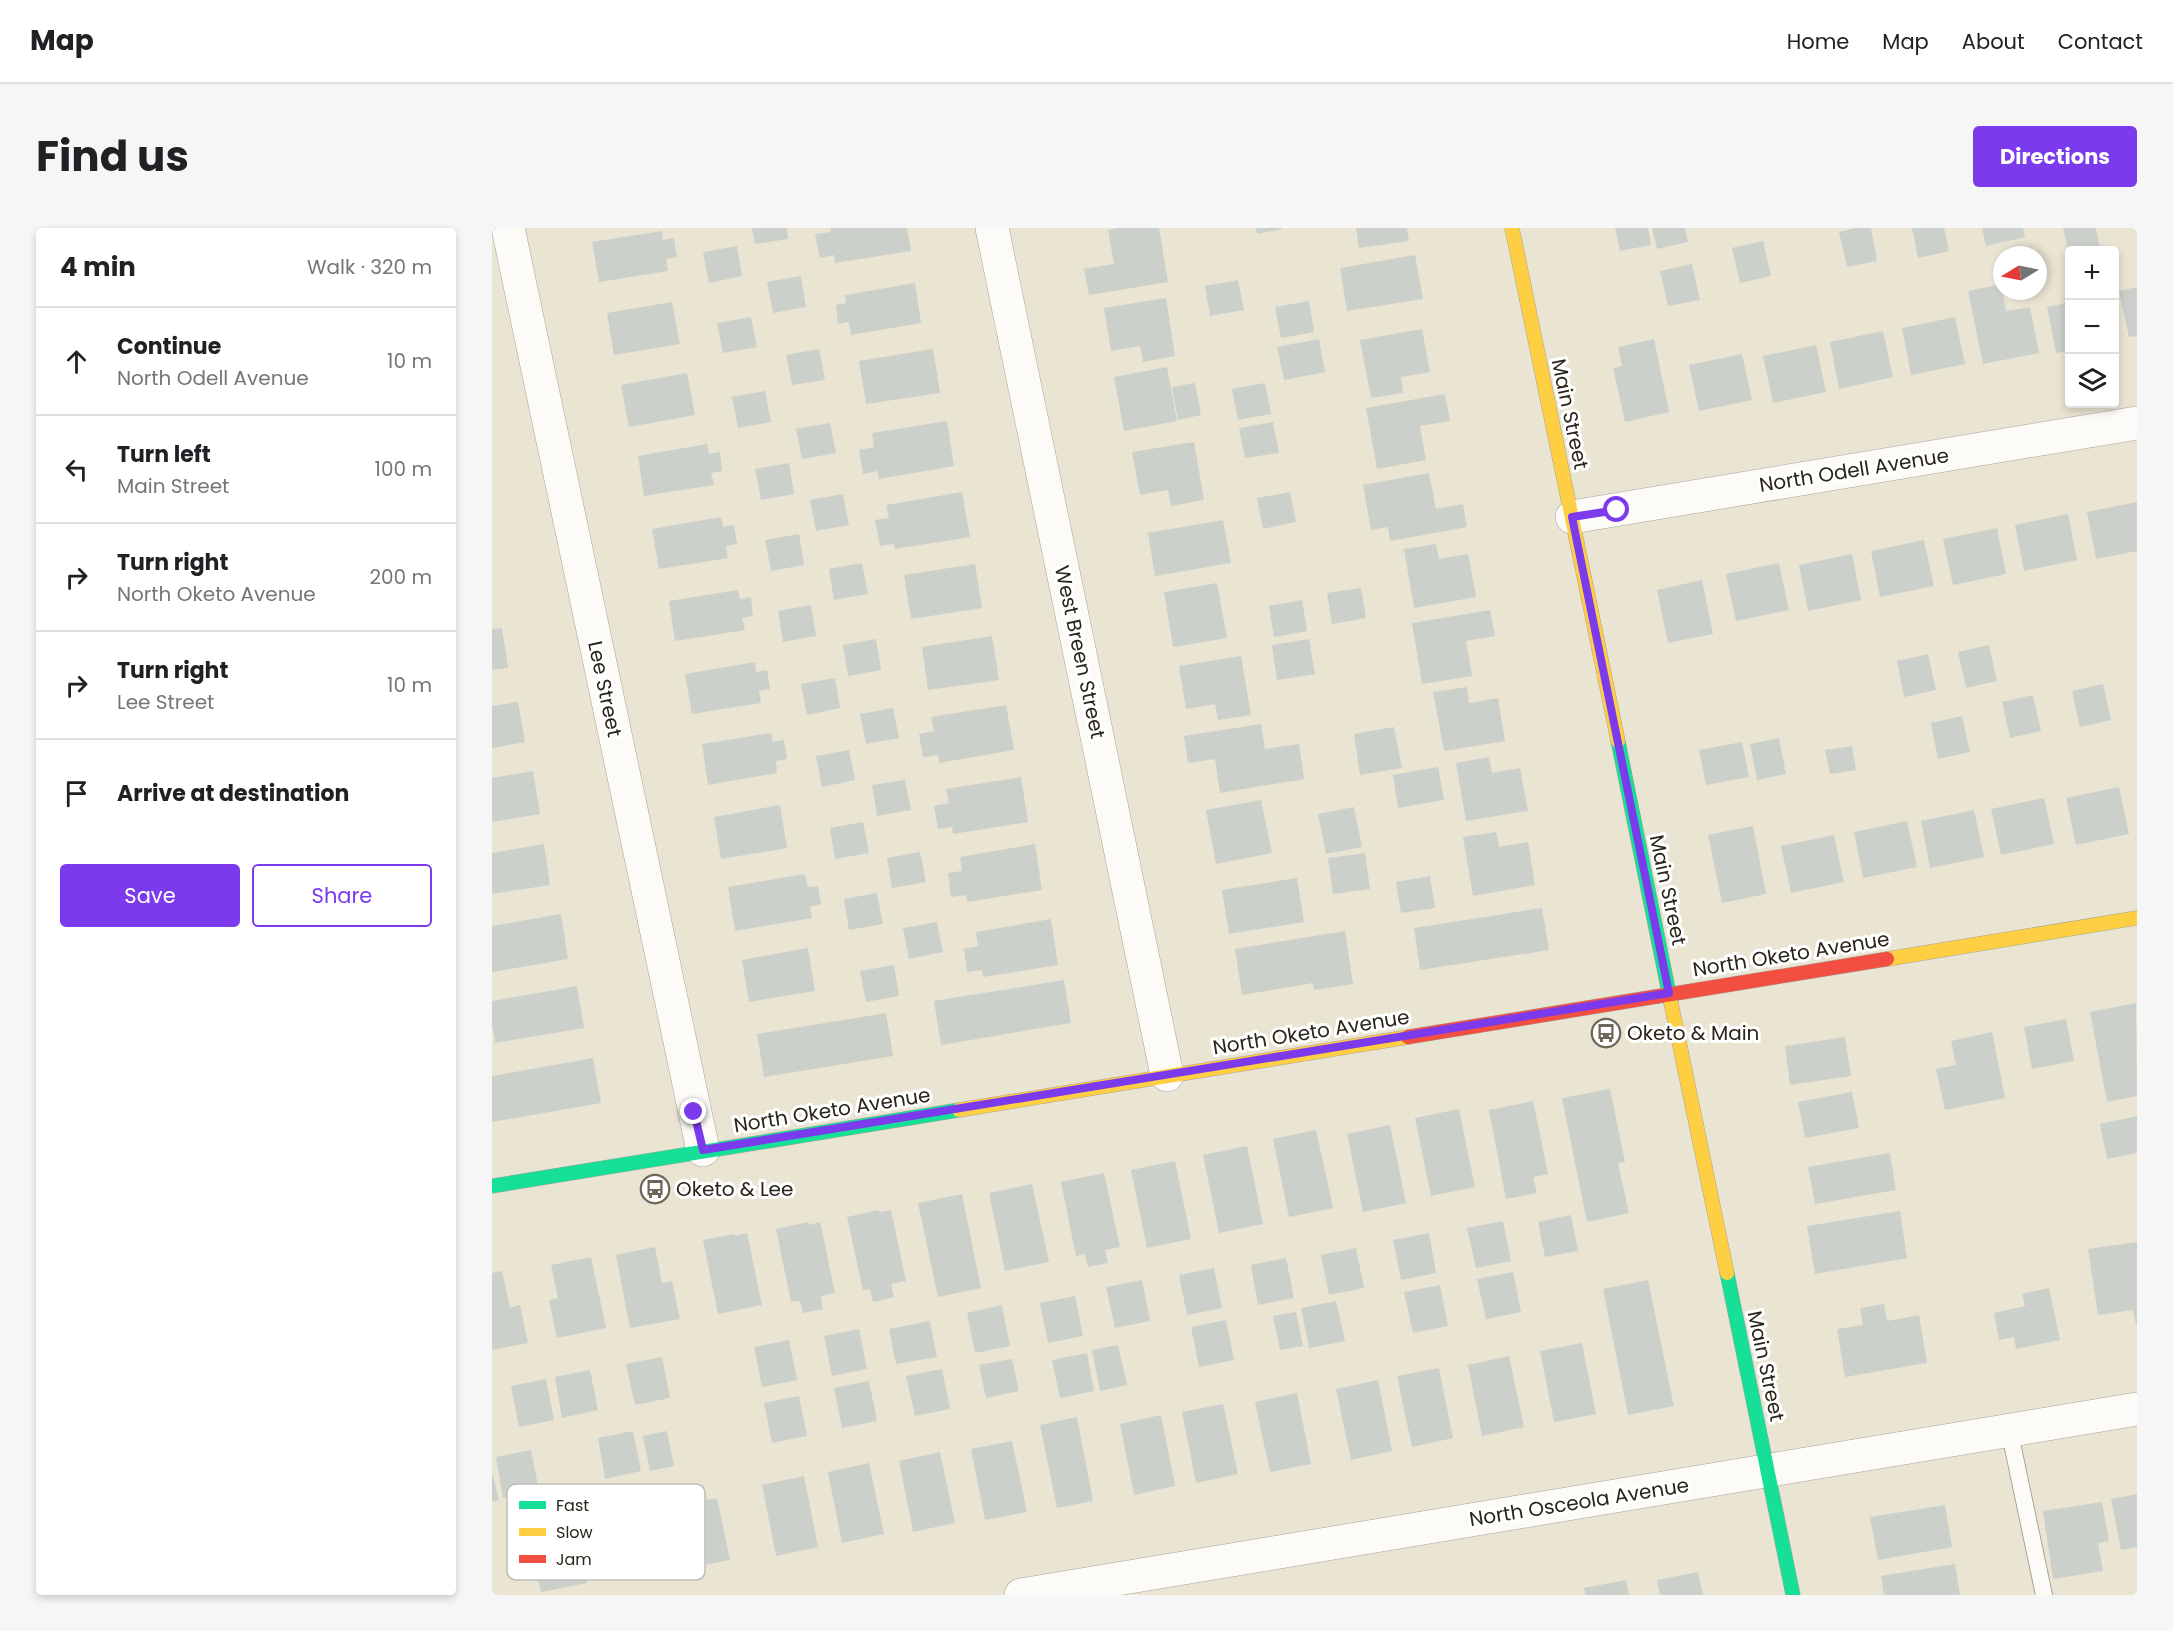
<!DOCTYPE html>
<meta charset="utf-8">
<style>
:root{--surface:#fff;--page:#f6f6f6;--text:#202124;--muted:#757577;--line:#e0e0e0;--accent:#7c3aed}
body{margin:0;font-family:Poppins,sans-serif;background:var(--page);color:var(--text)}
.controls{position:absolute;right:18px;top:18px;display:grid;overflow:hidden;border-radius:6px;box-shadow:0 3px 9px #0003}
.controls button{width:54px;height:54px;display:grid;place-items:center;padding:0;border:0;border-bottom:2px solid var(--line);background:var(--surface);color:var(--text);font:30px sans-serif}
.compass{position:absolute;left:1501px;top:18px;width:54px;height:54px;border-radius:50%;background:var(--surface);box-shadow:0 3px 9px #0003;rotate:260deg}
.stop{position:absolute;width:18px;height:18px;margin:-14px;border:4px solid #7c3aed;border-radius:50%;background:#fff}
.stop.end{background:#7c3aed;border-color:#fff;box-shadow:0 2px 6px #0008}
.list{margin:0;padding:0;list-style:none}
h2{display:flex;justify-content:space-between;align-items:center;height:78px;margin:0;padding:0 24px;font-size:26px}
h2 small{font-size:20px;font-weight:400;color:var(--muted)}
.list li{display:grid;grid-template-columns:39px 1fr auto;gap:18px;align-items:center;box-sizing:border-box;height:108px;padding:0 24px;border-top:2px solid var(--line)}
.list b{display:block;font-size:22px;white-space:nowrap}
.list p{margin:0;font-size:20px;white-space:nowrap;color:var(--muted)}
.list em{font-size:20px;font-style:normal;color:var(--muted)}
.actions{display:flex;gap:12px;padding:18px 24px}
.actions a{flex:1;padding:14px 0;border:2px solid var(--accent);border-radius:6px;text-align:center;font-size:21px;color:var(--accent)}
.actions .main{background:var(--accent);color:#fff}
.icon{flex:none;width:33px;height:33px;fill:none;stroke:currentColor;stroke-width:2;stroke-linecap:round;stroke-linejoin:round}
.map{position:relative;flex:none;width:1645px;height:1367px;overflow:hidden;border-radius:6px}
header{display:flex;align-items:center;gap:36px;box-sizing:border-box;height:84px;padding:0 30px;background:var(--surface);border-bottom:2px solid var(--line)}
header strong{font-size:28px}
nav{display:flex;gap:33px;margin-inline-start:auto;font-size:21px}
.intro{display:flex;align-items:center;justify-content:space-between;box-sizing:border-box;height:144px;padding:0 36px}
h1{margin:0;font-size:42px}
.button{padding:15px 27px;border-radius:6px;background:var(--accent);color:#fff;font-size:21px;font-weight:700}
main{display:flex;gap:36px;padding:0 36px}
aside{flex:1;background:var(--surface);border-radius:6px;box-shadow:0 3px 9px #0003}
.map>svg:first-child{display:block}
.building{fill:#ccd0cb}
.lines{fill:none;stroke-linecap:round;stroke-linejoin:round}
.lane-casing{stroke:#a7a396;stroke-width:18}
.street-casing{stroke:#a7a396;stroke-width:34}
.fast-casing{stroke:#a7a396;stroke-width:15}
.slow-casing{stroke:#a7a396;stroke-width:15}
.jam-casing{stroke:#a7a396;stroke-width:15}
.lane{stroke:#fcfbf8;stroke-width:16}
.street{stroke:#fcfbf8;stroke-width:33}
.fast{stroke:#16e098;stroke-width:14}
.slow{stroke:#ffcf43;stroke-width:14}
.jam{stroke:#f24e42;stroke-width:14}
.route{stroke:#7c3aed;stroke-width:8}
.labels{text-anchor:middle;stroke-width:6;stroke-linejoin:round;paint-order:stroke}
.street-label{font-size:20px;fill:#292418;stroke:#fff}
.poi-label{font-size:20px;fill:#292418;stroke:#fff;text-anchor:start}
.key{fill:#fff;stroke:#bfbdba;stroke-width:1.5}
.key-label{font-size:16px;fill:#292418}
</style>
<header>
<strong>Map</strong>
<nav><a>Home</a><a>Map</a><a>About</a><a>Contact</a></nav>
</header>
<div class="intro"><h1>Find us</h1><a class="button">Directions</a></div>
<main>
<aside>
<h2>4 min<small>Walk · 320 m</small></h2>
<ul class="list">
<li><svg class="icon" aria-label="ahead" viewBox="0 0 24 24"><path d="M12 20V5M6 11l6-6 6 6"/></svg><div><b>Continue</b><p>North Odell Avenue</p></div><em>10 m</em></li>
<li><svg class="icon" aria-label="left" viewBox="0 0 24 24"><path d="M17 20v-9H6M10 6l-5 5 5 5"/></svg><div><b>Turn left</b><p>Main Street</p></div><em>100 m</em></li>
<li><svg class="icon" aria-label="right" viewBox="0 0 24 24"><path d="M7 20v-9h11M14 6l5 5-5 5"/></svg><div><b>Turn right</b><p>North Oketo Avenue</p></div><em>200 m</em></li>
<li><svg class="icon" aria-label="right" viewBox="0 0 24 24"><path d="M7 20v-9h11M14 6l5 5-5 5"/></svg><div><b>Turn right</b><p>Lee Street</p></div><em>10 m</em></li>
<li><svg class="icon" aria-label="arrive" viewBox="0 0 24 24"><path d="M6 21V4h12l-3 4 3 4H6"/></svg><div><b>Arrive at destination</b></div></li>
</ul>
<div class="actions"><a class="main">Save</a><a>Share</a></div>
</aside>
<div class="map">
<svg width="1645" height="1367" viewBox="0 0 1645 1367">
<rect width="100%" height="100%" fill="#eae4d3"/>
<path class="building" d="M260 0H295L296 11 263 16Z
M338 0H415L419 23 343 35 342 27 328 30 323 6 339 4Z
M625 0H667L676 54 597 67 592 41 622 36 616 2Z
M764 0H790V1L765 6Z
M864 0H915L917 13 867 20Z
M1123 0H1156L1159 17 1128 23Z
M1160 0H1193L1196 14 1165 21Z
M1364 0H1379L1385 33 1355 39 1347 4Z
M1420 0H1452L1457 23 1426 30Z
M1490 0H1531L1533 9 1494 18Z
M1571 0H1604L1608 22H1576Z
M170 3 171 12 182 10 185 29 174 31 176 43 107 54 100 14Z
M1271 13 1279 48 1248 55 1240 20Z
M245 18 250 48 217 55 211 24Z
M923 27 931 71 855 83 848 40Z
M1200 36 1208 72 1176 78 1168 43Z
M309 48 314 79 281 85 275 54Z
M746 52 752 82 718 88 713 58Z
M423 55 429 95 359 107 357 94 346 96 344 77 354 75 353 67Z
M1509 56 1514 83 1538 79 1547 125 1491 136 1476 63Z
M1645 59V108L1637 109 1627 63Z
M674 70 683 128 651 134 648 118 619 123 612 80Z
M817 73 822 104 789 110 783 79Z
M180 74 188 116 122 127 115 85Z
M1578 74V123L1564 125 1555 79Z
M259 89 265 119 231 125 225 95Z
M1463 89 1473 136 1419 147 1410 100Z
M930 101 938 144 909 149 911 165 879 170 868 112Z
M1391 103 1401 149 1347 161 1338 114Z
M827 111 833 144 792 152 785 119Z
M1162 111 1177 184 1133 194 1121 140 1130 138 1126 119Z
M1324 117 1334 164 1281 175 1271 128Z
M327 121 333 152 300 157 294 127Z
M441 121 448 165 374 176 367 133Z
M1250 126 1260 172 1207 183 1197 137Z
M675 139 685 193 632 203 622 149Z
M195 145 203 187 137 199 129 157Z
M703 155 709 187 686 192 680 159Z
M773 155 779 186 746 192 740 161Z
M273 163 279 194 246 200 240 169Z
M953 166 958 193 928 198 934 232 885 241 874 180Z
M455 193 462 238 387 251 385 243 371 246 367 222 382 219 380 205Z
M781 194 787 225 753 230 747 200Z
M338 195 344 225 310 231 304 201Z
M702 214 712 272 679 278 676 262 648 267 640 224Z
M215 216 217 226 228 224 230 243 219 245 222 257 152 268 146 228Z
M297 235 302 266 269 272 263 241Z
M937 245 944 281 971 276 975 299 898 313 896 299 879 302 871 257Z
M470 264 478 309 403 321 402 316 388 318 383 292 397 290 394 277Z
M798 264 804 294 771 301 765 270Z
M351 266 357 297 324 303 318 272Z
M1645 274V323L1604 331 1595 284Z
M1576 286 1585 332 1532 343 1523 297Z
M229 289 231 299 242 297 245 316 234 318 236 330 167 341 160 301Z
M731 292 739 335 663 348 656 305Z
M1505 300 1514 346 1461 357 1451 311Z
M307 306 312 337 279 343 273 312Z
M1432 312 1442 358 1388 369 1379 323Z
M944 316 947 331 976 326 984 369 922 380 912 321Z
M1360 326 1369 372 1316 383 1307 337Z
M370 335 376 366 342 372 337 341Z
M1287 335 1297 382 1244 393 1234 346Z
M483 336 490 380 419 391 412 347Z
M1210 352 1221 406 1176 415 1165 362Z
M725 355 735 410 681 419 672 364Z
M869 360 874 390 840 396 835 365Z
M246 362 248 371 259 369 261 388 250 390 253 402 183 413 177 373Z
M810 372 815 403 782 409 777 378Z
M319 377 324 408 291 414 286 383Z
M998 382 1003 408 974 413 980 448 930 456 920 395Z
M10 400 16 440 0 442V401Z
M500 408 507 452 436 462 430 419Z
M384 411 389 442 356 448 351 417Z
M817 411 823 446 785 452 780 417Z
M1497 417 1505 453 1474 460 1466 424Z
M1436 426 1444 462 1412 469 1405 433Z
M749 428 759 487 726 492 723 476 694 481 687 438Z
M263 434 264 444 275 442 278 461 267 463 269 475 200 486 193 446Z
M343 450 348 480 315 487 309 456Z
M1611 456 1619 492 1588 499 1580 463Z
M975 459 977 475 1006 470 1013 513 952 523 941 464Z
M1541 467 1549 503 1518 510 1510 474Z
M26 474 33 514 0 520V478Z
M514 477 522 522 447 535 446 527 431 529 427 506 442 503 439 489Z
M401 480 407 510 374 516 368 486Z
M1470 488 1478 524 1446 531 1439 495Z
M769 496 773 521 807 516 812 551 728 565 723 531 696 535 692 508Z
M902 499 910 540 868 547 862 506Z
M279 505 281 514 292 512 295 531 284 533 285 545 216 557 210 516Z
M1287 510 1294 546 1265 552 1258 516Z
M1250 514 1257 549 1214 557 1207 522Z
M1360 518 1364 542 1338 546 1333 522Z
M357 522 363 552 330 559 324 528Z
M997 529 1000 545 1028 540 1036 583 974 593 964 535Z
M946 539 952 572 906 580 901 547Z
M41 543 48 586 0 594V550Z
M529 549 536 594 461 606 460 599 446 601 442 578 457 575 454 561Z
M413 552 419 582 385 588 380 557Z
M1627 559 1637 606 1584 617 1574 570Z
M1552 570 1562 616 1509 627 1499 581Z
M769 572 780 625 724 636 714 582Z
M288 577 295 620 229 631 222 589Z
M862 579 870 619 834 626 826 586Z
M1482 582 1492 629 1438 640 1429 593Z
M1415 593 1425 639 1371 650 1362 604Z
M371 594 377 625 343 631 338 600Z
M1261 598 1274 666 1230 675 1216 607Z
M1004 604 1007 619 1036 614 1043 657 981 668 971 609Z
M1342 607 1352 654 1299 665 1289 618Z
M52 616 58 657 0 666V625Z
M543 616 550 662 475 674 474 667 459 669 456 645 470 643 468 629Z
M428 624 434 654 400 660 395 630Z
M873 625 878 661 841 666 836 630Z
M313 646 316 659 326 658 329 676 318 679 320 690 243 703 236 659Z
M938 648 943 680 909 685 904 654Z
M805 650 812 694 737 706 730 662Z
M385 665 391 696 357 702 352 671Z
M1050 680 1057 722 928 742 922 700Z
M69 686 76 731 0 744V698Z
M559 691 566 737 491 749 490 742 475 744 472 721 486 718 484 704Z
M445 694 451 724 417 731 411 700Z
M853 703 861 756 822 762 821 755 750 767 743 721Z
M316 720 323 763 257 774 250 732Z
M402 737 407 768 374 774 368 743Z
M572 752 579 795 449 817 442 773Z
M85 758 92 800 3 815 0 796V773Z
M1644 775 1645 868 1615 874 1598 784Z
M394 785 401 828 272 849 265 806Z
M1574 791 1582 833 1540 841 1532 799Z
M1500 804 1513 870 1453 882 1444 841 1464 837 1459 813Z
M1353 809 1359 848 1298 857 1293 818Z
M101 830 109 875 0 894V848Z
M1118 861 1133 934 1126 935 1137 985 1095 994 1070 870Z
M1360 864 1367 900 1313 910 1306 874Z
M1041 873 1056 946 1041 949 1045 965 1014 971 997 882Z
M967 881 983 959 939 968 923 890Z
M1645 888V925L1615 931 1608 896Z
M898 897 914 975 871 984 855 906Z
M824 902 841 980 797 989 781 911Z
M755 918 771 996 727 1005 711 927Z
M1398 925 1404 962 1323 976 1316 939Z
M683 933 699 1011 655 1020 639 942Z
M612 945 628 1019 613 1022 616 1035 596 1039 593 1026 584 1028 569 954Z
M540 956 557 1034 513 1043 497 965Z
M470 966 489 1060 446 1069 426 975Z
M387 982V984L399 982 414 1053 399 1056 402 1069 381 1074 378 1061 371 1062 355 989Z
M1408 983 1415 1030 1323 1046 1315 998Z
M1079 987 1086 1023 1053 1029 1046 994Z
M1011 993 1019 1033 984 1040 975 1000Z
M316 994 317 997 328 994 343 1065 329 1068 331 1081 311 1085 308 1073 299 1074 284 1001Z
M255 1005 270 1077 226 1086 211 1012 243 1006V1008Z
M937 1005 944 1045 909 1052 901 1012Z
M1645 1014V1097H1644L1641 1082 1606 1087 1596 1021Z
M163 1019 170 1055 180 1053 188 1091 138 1100 124 1027Z
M864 1020 872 1060 837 1067 829 1027Z
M99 1029 114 1100 65 1110 57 1072 66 1070 59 1037Z
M794 1030 802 1070 766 1077 759 1037Z
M722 1040 730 1080 695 1087 687 1047Z
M10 1043 18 1080 28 1077 36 1115 0 1122V1045Z
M1021 1044 1029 1084 994 1091 985 1051Z
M650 1052 658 1093 623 1100 614 1059Z
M1156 1052 1182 1178 1136 1187 1111 1061Z
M948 1057 956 1098 921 1105 912 1064Z
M1557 1060 1568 1112 1524 1121 1522 1109 1507 1112 1502 1085 1533 1078 1530 1066Z
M583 1068 591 1108 556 1115 548 1075Z
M844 1073 853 1113 817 1120 809 1080Z
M1392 1076 1395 1093 1427 1087 1435 1135 1353 1149 1345 1101 1371 1097 1368 1080Z
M510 1077 518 1118 483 1125 475 1085Z
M804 1084 811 1118 788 1122 781 1088Z
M734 1092 742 1132 707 1139 699 1099Z
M438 1093 445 1129 404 1136 397 1101Z
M367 1101 375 1141 340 1148 332 1108Z
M297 1112 305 1152 270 1159 262 1119Z
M1090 1115 1104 1186 1062 1194 1048 1123Z
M626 1117 635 1157 608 1163 600 1122Z
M595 1125 602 1163 568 1170 560 1132Z
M1017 1128 1032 1199 990 1208 976 1137Z
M170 1129 178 1170 143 1177 134 1136Z
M520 1131 527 1163 494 1170 487 1137Z
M947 1140 961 1210 920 1219 905 1148Z
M450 1141 458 1181 423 1188 414 1148Z
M98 1142 106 1182 70 1190 63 1149Z
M54 1151 62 1192 27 1199 19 1158Z
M886 1152 900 1223 859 1232 844 1161Z
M377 1153 385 1193 350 1200 342 1160Z
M805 1165 819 1236 778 1244 763 1174Z
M307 1168 315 1208 280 1215 272 1175Z
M731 1176 746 1246 704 1255 690 1184Z
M669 1187 683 1258 642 1267 628 1196Z
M585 1189 601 1273 565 1280 548 1197Z
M141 1203 149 1243 113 1251 106 1210Z
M175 1203 182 1238 158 1243 151 1208Z
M520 1213 535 1284 493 1292 479 1221Z
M39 1222 47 1263 11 1270 4 1229Z
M448 1224 463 1295 421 1304 407 1233Z
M377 1235 392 1306 350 1315 336 1244Z
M0 1244 7 1272 0 1273Z
M312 1248 326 1319 284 1328 270 1257Z
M1645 1266V1319L1629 1322 1619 1271Z
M225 1270 238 1332 192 1341 179 1279Z
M1610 1274 1617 1313 1606 1315 1611 1343 1561 1351 1551 1283Z
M1453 1277 1460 1319 1386 1332 1378 1289Z
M140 1282 152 1343 106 1352 94 1291Z
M83 1294 95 1355 49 1364 37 1303Z
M1463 1336 1468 1367H1392L1389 1348Z
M1206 1344 1211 1367H1168L1165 1352Z
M1134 1352 1137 1367H1094L1092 1360Z"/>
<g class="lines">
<g class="lane-casing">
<path id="lane" d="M1517 1201 1552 1367"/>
</g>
<g class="street-casing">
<path id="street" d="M16 0 211 922
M500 0 675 847
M1080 289 1645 195
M529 1367 1645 1181"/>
</g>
<g class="fast-casing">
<path id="fast" d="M1126 513 1179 775
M0 958 467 882
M1235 1045 1301 1367"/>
</g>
<g class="slow-casing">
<path id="slow" d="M1020 0 1126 513
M1395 731 1645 690
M1179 775 1235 1045
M467 882 916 809"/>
</g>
<g class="jam-casing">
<path id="jam" d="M916 809 1395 731"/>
</g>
<use href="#lane" class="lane"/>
<use href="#street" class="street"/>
<use href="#fast" class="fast"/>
<use href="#slow" class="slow"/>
<use href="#jam" class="jam"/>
</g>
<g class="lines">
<path class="route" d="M202 884 211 922 1177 765 1080 289 1125 282"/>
</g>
<defs>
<g id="bus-ring" transform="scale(1.5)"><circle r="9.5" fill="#fff" stroke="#6d6759" stroke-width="1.5"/><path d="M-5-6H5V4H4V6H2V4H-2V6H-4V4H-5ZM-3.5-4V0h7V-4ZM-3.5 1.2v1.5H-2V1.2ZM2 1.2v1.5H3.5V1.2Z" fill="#6d6759"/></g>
</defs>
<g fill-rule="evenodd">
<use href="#bus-ring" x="1114" y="805"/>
<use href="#bus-ring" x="163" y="961"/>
</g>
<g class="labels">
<g class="street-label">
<text transform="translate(1078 186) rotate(78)" y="7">Main Street</text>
<text transform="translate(1362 242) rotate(-9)" y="7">North Odell Avenue</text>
<text transform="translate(588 424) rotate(78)" y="7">West Breen Street</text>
<text transform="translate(113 461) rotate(78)" y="7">Lee Street</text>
<text transform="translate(1176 662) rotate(78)" y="7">Main Street</text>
<text transform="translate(1299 726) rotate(-9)" y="7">North Oketo Avenue</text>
<text transform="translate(819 804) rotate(-9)" y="7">North Oketo Avenue</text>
<text transform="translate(340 882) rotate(-9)" y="7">North Oketo Avenue</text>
<text transform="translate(1274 1138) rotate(78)" y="7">Main Street</text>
<text transform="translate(1087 1274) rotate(-9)" y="7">North Osceola Avenue</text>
</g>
<g class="poi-label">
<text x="1135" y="812">Oketo &amp; Main</text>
<text x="184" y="968">Oketo &amp; Lee</text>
</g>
</g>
<rect x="15" y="1256" width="198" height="96" rx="9" class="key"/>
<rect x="27" y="1273" width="27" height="8" fill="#16e098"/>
<rect x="27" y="1300" width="27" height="8" fill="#ffcf43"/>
<rect x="27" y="1327" width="27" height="8" fill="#f24e42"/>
<g class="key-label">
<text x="64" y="1283">Fast</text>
<text x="64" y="1310">Slow</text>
<text x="64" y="1337">Jam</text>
</g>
</svg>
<div class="controls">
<button>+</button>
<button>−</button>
<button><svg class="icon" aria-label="layers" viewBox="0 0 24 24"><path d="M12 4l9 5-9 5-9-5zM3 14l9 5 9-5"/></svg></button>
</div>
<svg class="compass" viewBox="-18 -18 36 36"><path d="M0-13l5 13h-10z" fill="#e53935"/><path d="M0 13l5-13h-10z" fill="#757577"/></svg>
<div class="stop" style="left:1125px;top:282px"></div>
<div class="stop end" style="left:202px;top:884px"></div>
</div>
</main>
